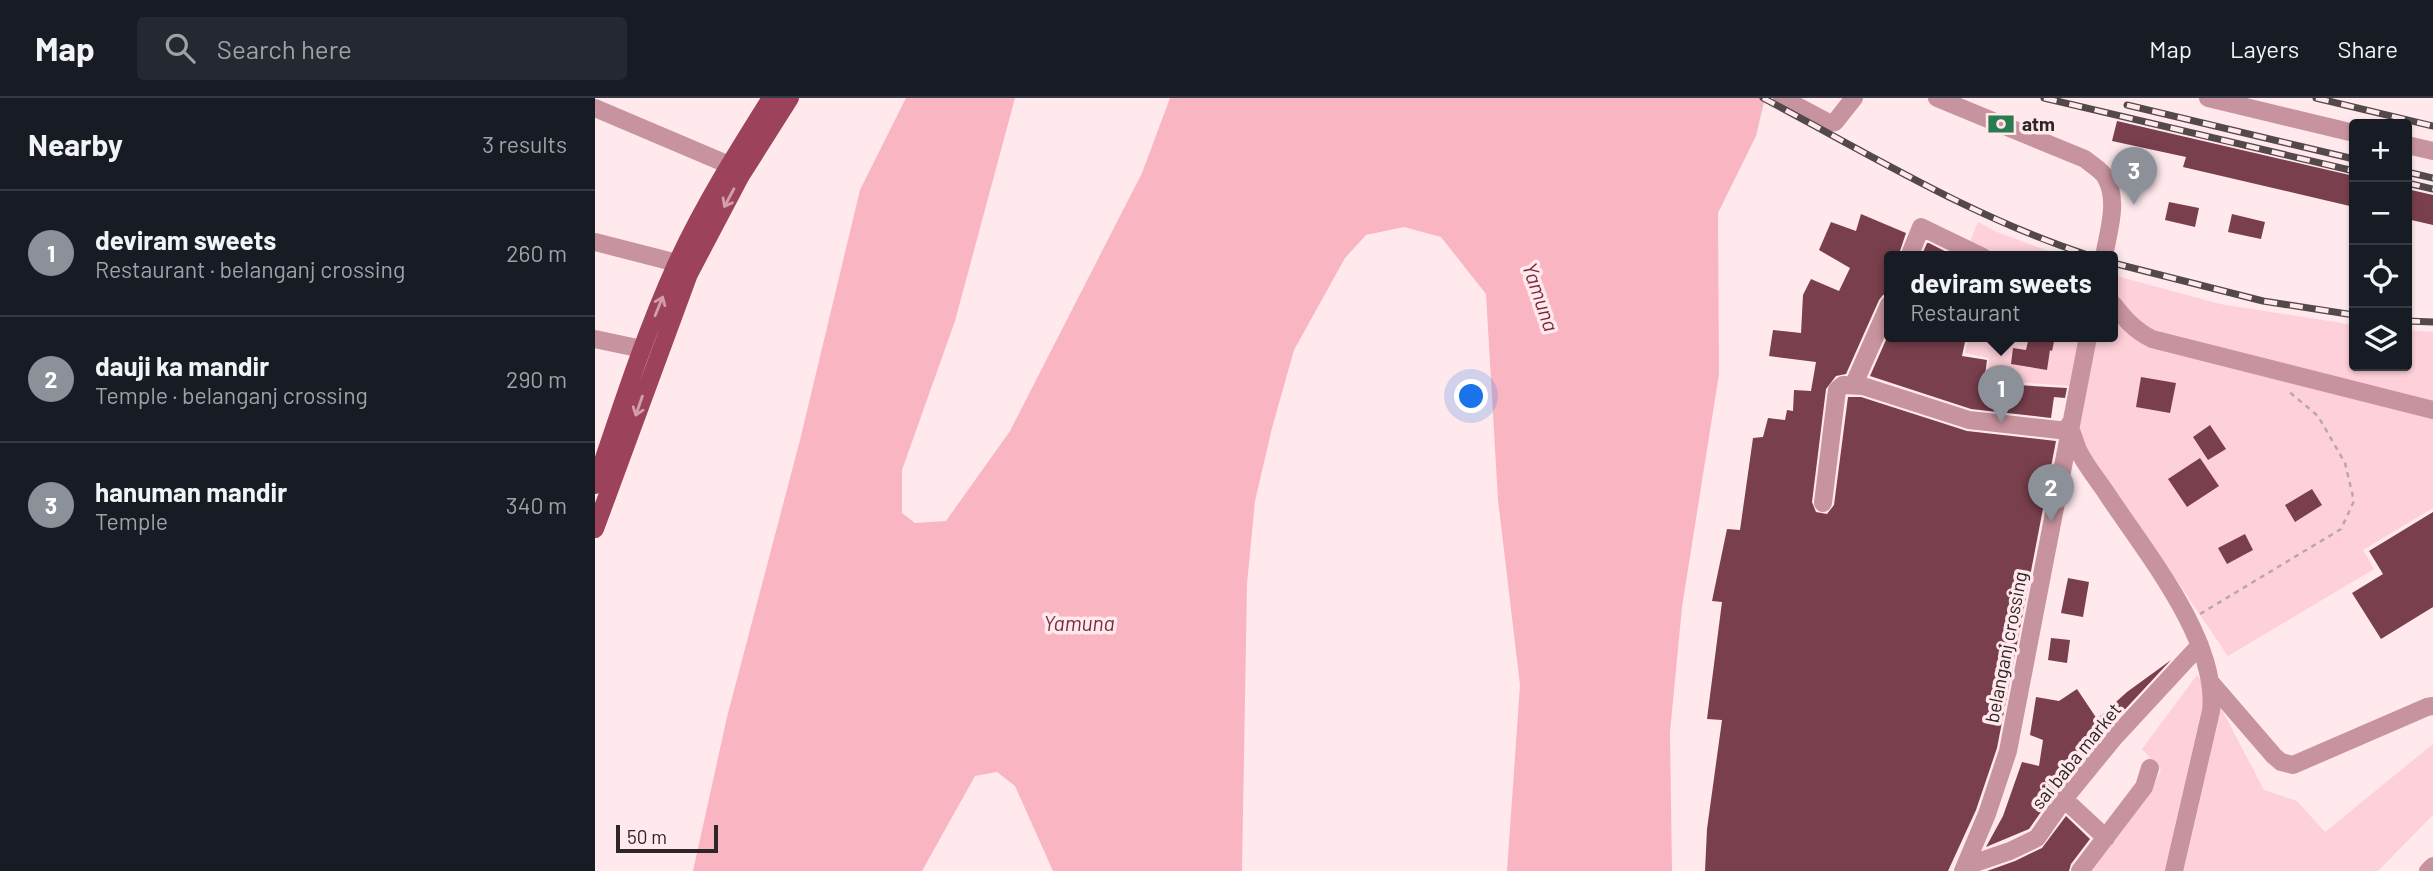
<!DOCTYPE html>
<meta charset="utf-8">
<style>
:root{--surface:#171b24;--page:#242831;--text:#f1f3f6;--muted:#9ea1a6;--line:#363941;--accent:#8c9099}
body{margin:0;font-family:Barlow,sans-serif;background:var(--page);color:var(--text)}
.controls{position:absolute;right:21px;top:21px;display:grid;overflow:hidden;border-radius:7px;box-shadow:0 2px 5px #0004}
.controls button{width:63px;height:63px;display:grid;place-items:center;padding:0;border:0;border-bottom:2px solid var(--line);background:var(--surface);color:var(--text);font:35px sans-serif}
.scale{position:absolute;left:21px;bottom:18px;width:102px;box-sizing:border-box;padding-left:7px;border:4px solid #2d2526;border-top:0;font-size:19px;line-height:24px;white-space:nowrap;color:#2d2526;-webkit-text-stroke:5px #ffe9ed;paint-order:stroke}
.you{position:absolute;left:877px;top:299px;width:24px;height:24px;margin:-18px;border:5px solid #fff;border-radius:50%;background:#1a73e8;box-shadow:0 0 0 10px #1a73e833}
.badge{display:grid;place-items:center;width:46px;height:46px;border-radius:50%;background:var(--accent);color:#fff;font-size:23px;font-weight:700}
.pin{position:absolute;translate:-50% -58px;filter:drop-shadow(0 2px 4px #0008)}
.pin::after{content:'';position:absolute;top:37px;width:24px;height:21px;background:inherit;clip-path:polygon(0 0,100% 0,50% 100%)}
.popup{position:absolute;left:1289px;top:153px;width:234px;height:91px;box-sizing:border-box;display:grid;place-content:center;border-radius:7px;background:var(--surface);filter:drop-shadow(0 2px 5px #0005);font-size:23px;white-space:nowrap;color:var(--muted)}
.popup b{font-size:26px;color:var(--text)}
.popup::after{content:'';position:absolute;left:50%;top:100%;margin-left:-14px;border:14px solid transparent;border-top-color:var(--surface)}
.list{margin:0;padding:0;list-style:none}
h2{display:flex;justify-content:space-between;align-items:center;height:91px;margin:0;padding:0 28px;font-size:30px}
h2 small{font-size:23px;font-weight:400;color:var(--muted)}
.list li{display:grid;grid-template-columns:46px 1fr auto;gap:21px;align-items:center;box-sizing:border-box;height:126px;padding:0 28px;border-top:2px solid var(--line)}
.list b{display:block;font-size:26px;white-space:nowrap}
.list p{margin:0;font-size:23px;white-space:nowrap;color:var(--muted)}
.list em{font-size:23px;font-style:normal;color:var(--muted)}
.icon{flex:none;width:38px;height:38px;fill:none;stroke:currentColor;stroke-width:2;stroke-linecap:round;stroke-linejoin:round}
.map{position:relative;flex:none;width:1838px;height:773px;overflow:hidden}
header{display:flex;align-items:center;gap:42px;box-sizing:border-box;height:98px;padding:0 35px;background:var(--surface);border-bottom:2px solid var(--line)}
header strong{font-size:33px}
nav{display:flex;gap:38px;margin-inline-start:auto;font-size:24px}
.search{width:490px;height:63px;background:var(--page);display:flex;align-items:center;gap:18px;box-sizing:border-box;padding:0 24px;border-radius:7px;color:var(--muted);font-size:26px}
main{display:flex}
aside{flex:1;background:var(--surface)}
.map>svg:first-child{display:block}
.green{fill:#fed0d9}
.water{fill:#fab5c3}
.building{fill:#793f4d}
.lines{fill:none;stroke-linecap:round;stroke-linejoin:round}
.path{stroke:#b9a8ab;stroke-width:2.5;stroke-dasharray:5 5;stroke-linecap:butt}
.minor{stroke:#c7939e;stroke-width:18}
.major{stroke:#9c435b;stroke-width:18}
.rail-casing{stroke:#53484a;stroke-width:7}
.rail{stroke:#ffe9ed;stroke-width:4.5;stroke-dasharray:13;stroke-linecap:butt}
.oneway{stroke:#d29eab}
.labels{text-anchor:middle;stroke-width:7;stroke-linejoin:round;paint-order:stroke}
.poi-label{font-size:19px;font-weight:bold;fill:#2d2526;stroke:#ffe9ed;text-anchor:start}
.street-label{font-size:19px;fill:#2d2526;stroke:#ffe9ed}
.water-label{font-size:21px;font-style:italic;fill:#792a41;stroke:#ffe9ed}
</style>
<header>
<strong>Map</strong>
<div class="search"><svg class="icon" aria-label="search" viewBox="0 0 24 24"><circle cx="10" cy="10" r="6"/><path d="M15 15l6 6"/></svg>Search here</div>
<nav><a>Map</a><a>Layers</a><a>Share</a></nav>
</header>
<main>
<aside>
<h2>Nearby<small>3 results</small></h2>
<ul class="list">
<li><span class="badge">1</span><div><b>deviram sweets</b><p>Restaurant · belanganj crossing</p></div><em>260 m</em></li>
<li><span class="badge">2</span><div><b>dauji ka mandir</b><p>Temple · belanganj crossing</p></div><em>290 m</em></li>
<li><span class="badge">3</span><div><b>hanuman mandir</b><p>Temple</p></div><em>340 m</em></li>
</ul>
</aside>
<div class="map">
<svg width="1838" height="773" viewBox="0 0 1838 773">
<rect width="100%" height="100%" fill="#ffe9ed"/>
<path class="green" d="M1383 124 1402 134 1469 159H1397L1374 146Z
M1518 177 1625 206 1759 227V268H1812V232L1838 234V410L1768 452 1779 471 1633 558 1491 349 1479 326 1490 289 1393 282 1394 260 1370 255 1374 239H1518Z
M1602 577 1626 610 1669 692 1702 703 1730 734 1838 646V717L1783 773H1495L1557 691 1566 672 1547 651Z"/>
<path class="water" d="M311 0H420L360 223 307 372V415L320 425 351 423 415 333 547 75 575 0H1170L1161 38 1123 115 1124 276 1087 509 1075 634 1077 773H912L925 587 903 402 891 196 846 139 809 129 771 137 750 160 699 252 677 330 660 403 652 486 647 773H458L420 688 402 674 380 678 327 773H98L132 619 205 342 265 92Z"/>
<path class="building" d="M1522 23 1759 78V109L1588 69 1591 59 1517 43Z
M1812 91 1838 97V127L1812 121Z
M1574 104 1604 110 1600 129 1570 122Z
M1266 116 1311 135 1303 159H1294V196L1288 197 1284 202 1251 276 1241 278 1231 291 1217 404 1221 414 1232 416 1239 407 1253 299H1266L1372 333 1461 343 1402 650 1381 712 1353 773H1110L1112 731 1127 622 1112 621 1127 504 1117 503 1132 431 1145 432 1158 340 1168 339 1173 320 1190 322 1192 312 1198 313 1199 292 1216 293 1221 264 1174 258 1178 232 1206 235 1208 197 1216 181 1244 193 1255 170 1224 152 1236 124 1261 133Z
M1637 116 1670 124 1666 141 1633 134Z
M1332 145H1334L1361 159H1326Z
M1294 235V239H1371L1367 258 1392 262 1389 285 1472 290 1470 300 1459 299 1456 320 1376 311 1275 278Z
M1434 239H1460L1457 253 1455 252 1452 272 1416 266 1418 250 1431 252Z
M1546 279 1581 285 1575 315 1541 309Z
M1615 327 1631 351 1613 362 1598 339Z
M1605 360 1624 388 1592 409 1573 381Z
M1717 391 1727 407 1700 424 1690 407Z
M1838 414V509L1786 541 1757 495 1788 476 1774 453Z
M1650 436 1658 452 1632 466 1623 450Z
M1473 480 1494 484 1488 519 1466 515Z
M1456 540 1475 542 1472 565 1453 562Z
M1576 562 1509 634 1460 694 1434 731 1391 749 1408 718 1427 664 1444 668 1448 642 1435 637 1441 599 1464 603 1482 591 1502 621 1532 594Z
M1471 718 1495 741 1476 766 1474 773H1392L1420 763 1447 750Z"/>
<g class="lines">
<path class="path" d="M1605 516 1746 431 1759 403 1750 365 1723 318 1692 292"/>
<path class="minor" d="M1187 0 1234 25 1240 24 1259 0
M1342 0 1490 61C1497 67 1508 73 1511 80 1524 104 1513 134 1509 159
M1613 0 1759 35
M0 10 146 72
M1812 47 1838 53
M0 144 82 165
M1314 159 1326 129 1388 159
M1518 206C1530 221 1539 232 1557 241L1838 312
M0 241 47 251
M1259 286 1294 207
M1474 327C1477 335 1480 344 1483 352 1490 366 1501 380 1510 393 1548 451 1624 542 1616 613L1579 773
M1228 405 1241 300 1242 292 1248 287 1268 288 1374 322 1473 333
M1616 585 1679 658 1686 664 1698 667 1832 609 1838 608
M1469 701 1511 740
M1371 768 1415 753 1442 740 1469 701 1518 641 1605 547
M1368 773 1392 716 1413 653 1493 239
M1485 773 1549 689 1555 670
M1833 773 1838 768"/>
<path class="major" d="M0 387C25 313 49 238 81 167 108 108 142 54 176 0
M0 431 94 176 145 79 195 0"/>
<g class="rail-casing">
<path id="rail" d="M1168 0C1276 57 1382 122 1499 159
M1449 0 1759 73
M1721 0 1838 28
M1532 7 1759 61
M1812 74 1838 80
M1812 85 1838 91
M1518 165 1668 203 1759 217
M1812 223 1838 224"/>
</g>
<use href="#rail" class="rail"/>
</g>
<defs><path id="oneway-shaft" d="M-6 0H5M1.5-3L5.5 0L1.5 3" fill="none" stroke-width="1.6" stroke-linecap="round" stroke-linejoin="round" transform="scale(1.75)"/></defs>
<g class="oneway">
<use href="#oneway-shaft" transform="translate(134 100) rotate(118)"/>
<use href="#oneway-shaft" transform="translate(64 208) rotate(-68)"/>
<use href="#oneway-shaft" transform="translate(44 308) rotate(109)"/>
</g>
<defs>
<g id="bank-bare" transform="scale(2.1)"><path d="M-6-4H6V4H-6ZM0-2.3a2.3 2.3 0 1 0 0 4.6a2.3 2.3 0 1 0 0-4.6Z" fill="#297c4f" stroke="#ffe9ed" stroke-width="2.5" paint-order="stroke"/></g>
</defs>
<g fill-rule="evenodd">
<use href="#bank-bare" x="1406" y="26"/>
</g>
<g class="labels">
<g class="poi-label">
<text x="1427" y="33">atm</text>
</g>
<g class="street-label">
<text transform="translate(1411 549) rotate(-79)" y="7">belanganj crossing</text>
<text transform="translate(1481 658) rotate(-51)" y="7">sai baba market</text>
</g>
<g class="water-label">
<text transform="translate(945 199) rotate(71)" y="7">Yamuna</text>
<text x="484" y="533">Yamuna</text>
</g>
</g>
</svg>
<div class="controls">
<button>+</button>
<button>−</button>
<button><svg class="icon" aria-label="locate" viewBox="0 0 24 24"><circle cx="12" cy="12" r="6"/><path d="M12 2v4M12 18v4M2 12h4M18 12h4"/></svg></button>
<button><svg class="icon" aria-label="layers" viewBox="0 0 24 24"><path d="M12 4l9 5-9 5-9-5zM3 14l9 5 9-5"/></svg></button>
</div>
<div class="scale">50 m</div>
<div class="you"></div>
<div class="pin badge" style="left:1406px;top:325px">1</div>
<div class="popup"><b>deviram sweets</b>Restaurant</div>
<div class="pin badge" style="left:1456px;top:424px">2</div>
<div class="pin badge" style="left:1539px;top:107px">3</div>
</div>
</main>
